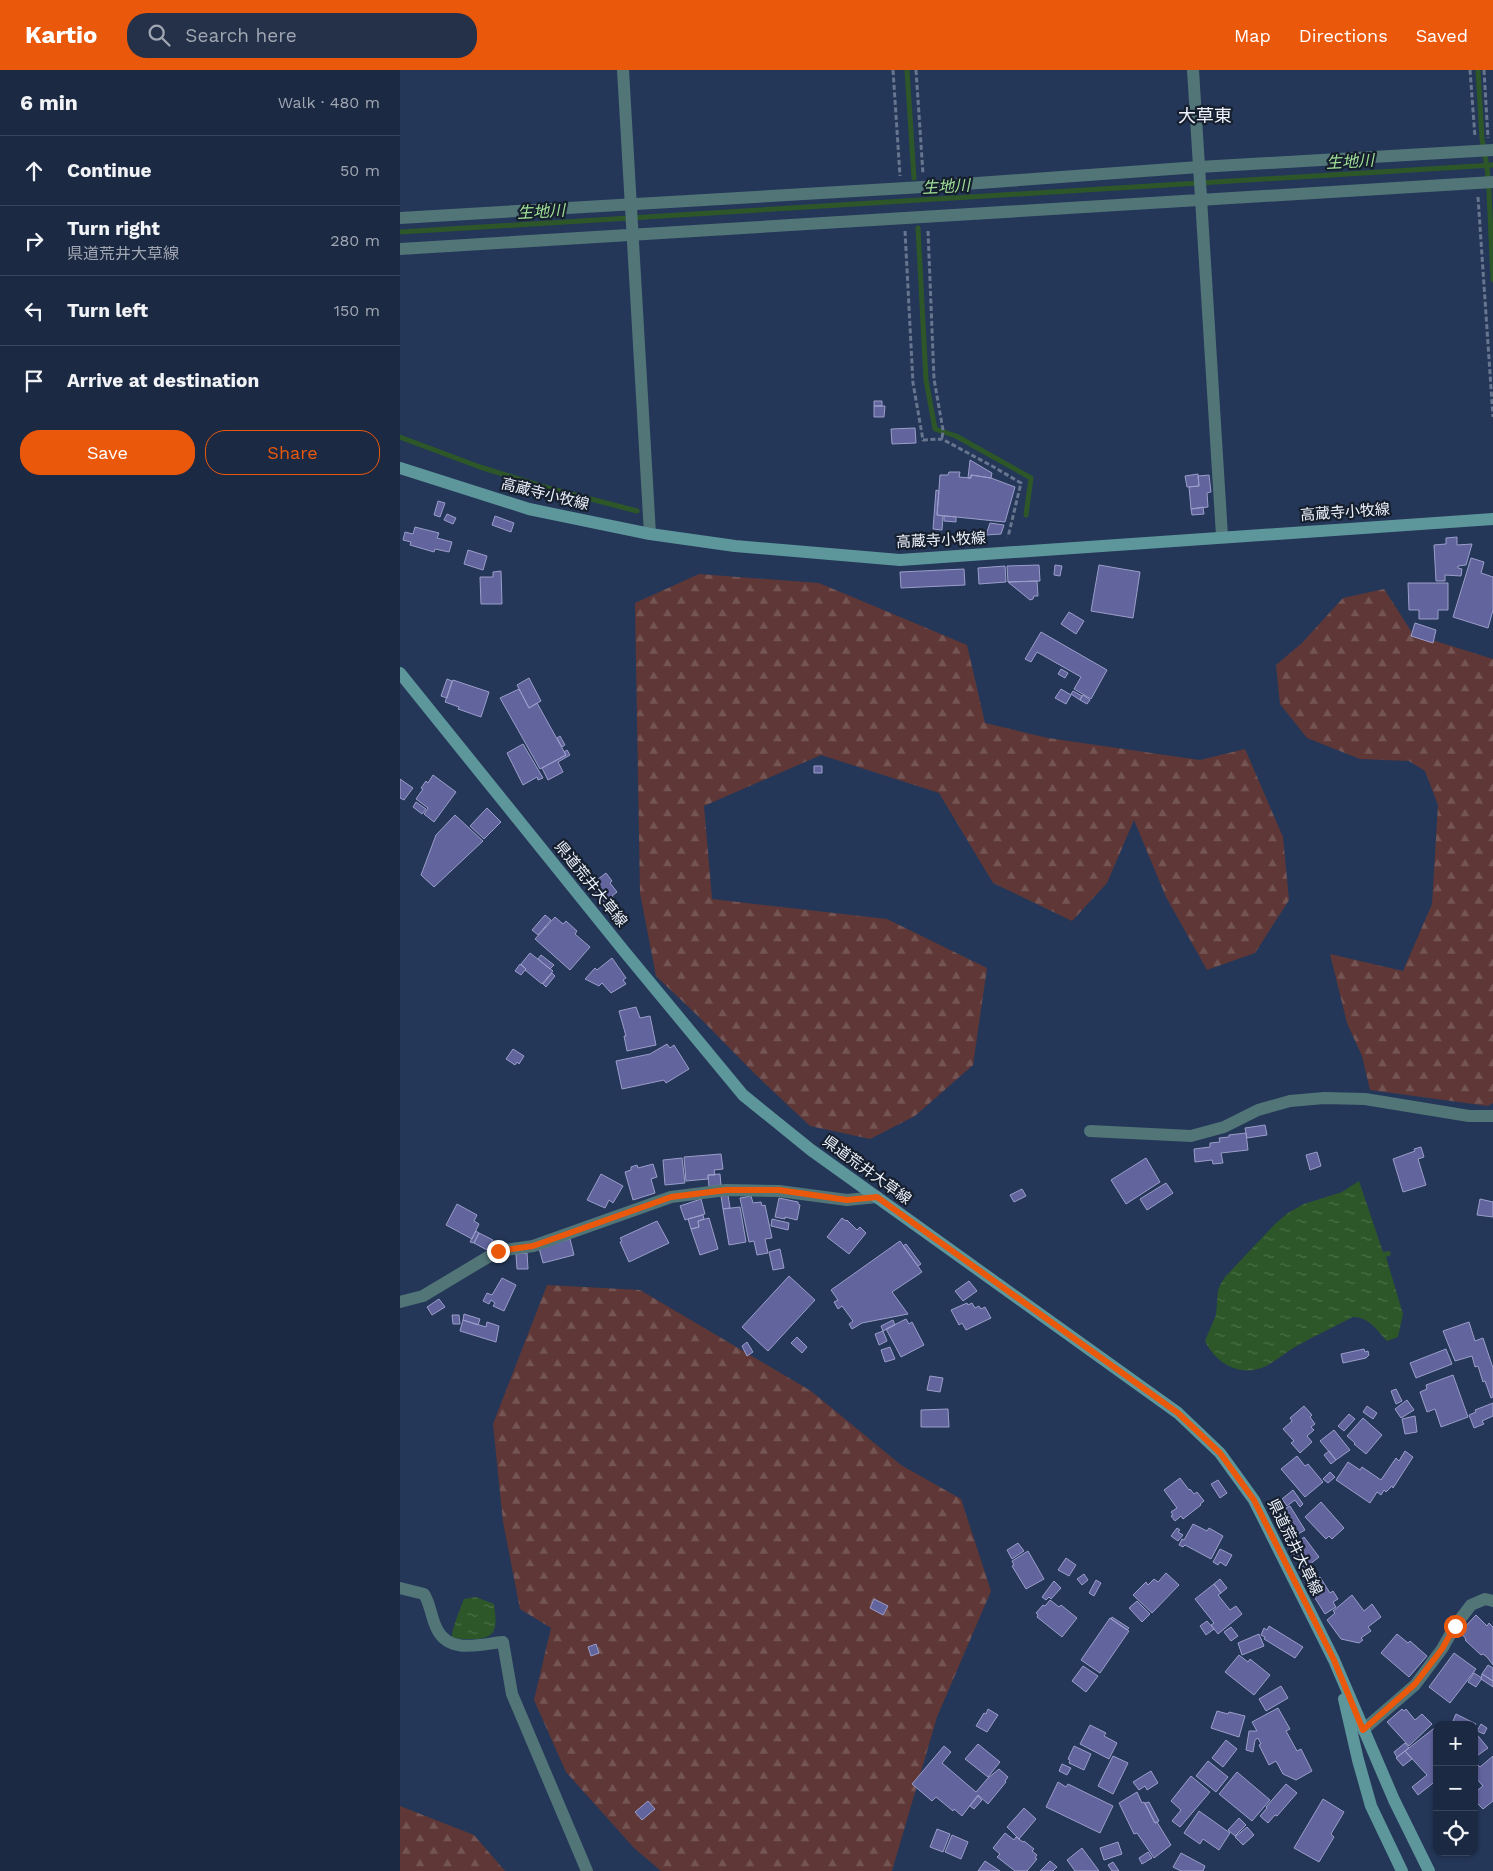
<!DOCTYPE html>
<meta charset="utf-8">
<style>
:root{--surface:#1b2942;--page:#243149;--text:#f1f3f6;--muted:#a0a6b2;--line:#39455b;--accent:#ea580c}
body{margin:0;font-family:"Work Sans","Noto Sans JP",sans-serif;background:var(--page);color:var(--text)}
.controls{position:absolute;right:15px;bottom:15px;display:grid;overflow:hidden;border-radius:10px;box-shadow:0 1px 4px #0004}
.controls button{width:45px;height:45px;display:grid;place-items:center;padding:0;border:0;border-bottom:1px solid var(--line);background:var(--surface);color:var(--text);font:25px sans-serif}
.stop{position:absolute;width:15px;height:15px;margin:-11px;border:4px solid #ea580c;border-radius:50%;background:#fff}
.stop.end{background:#ea580c;border-color:#fff;box-shadow:0 1px 5px #0008}
.list{margin:0;padding:0;list-style:none}
h2{display:flex;justify-content:space-between;align-items:center;height:65px;margin:0;padding:0 20px;font-size:21px}
h2 small{font-size:16px;font-weight:400;color:var(--muted)}
.list li{display:grid;grid-template-columns:32px 1fr auto;gap:15px;align-items:center;box-sizing:border-box;height:70px;padding:0 20px;border-top:1px solid var(--line)}
.list b{display:block;font-size:19px;white-space:nowrap}
.list p{margin:0;font-size:16px;white-space:nowrap;color:var(--muted)}
.list em{font-size:16px;font-style:normal;color:var(--muted)}
.actions{display:flex;gap:10px;padding:15px 20px}
.actions a{flex:1;padding:11px 0;border:1px solid var(--accent);border-radius:20px;text-align:center;font-size:18px;color:var(--accent)}
.actions .main{background:var(--accent);color:#fff}
.icon{flex:none;width:28px;height:28px;fill:none;stroke:currentColor;stroke-width:2;stroke-linecap:round;stroke-linejoin:round}
.map{position:relative;flex:none;width:1093px;height:1801px;overflow:hidden}
header{display:flex;align-items:center;gap:30px;box-sizing:border-box;height:70px;padding:0 25px;background:var(--accent);color:#fff}
header strong{font-size:24px}
nav{display:flex;gap:28px;margin-inline-start:auto;font-size:18px}
.search{width:350px;height:45px;background:var(--page);display:flex;align-items:center;gap:12px;box-sizing:border-box;padding:0 18px;border-radius:20px;color:var(--muted);font-size:19px}
main{display:flex}
aside{flex:1;background:var(--surface)}
.map>svg:first-child{display:block}
.forest{fill:url(#forest-firs)}
.water{fill:url(#water-ripples)}
.lines{fill:none;stroke-linecap:round;stroke-linejoin:round}
.stream{stroke:#2d5728;stroke-width:5}
.building{fill:#62649d;stroke:#9b9eca}
.path{stroke:#67758e;stroke-width:3;stroke-dasharray:5 2.5;stroke-linecap:butt}
.street{stroke:#527578;stroke-width:12}
.secondary{stroke:#5e979b;stroke-width:12}
.route{stroke:#ea580c;stroke-width:6}
.labels{text-anchor:middle;stroke-width:4.5;stroke-linejoin:round;paint-order:stroke}
.street-label{font-size:15px;fill:#edf2fb;stroke:#161f2e}
.water-label{font-size:16px;font-style:italic;fill:#9fdf96;stroke:#161f2e}
.quarter-label{font-size:18px;fill:#edf2fb;stroke:#161f2e}
</style>
<header>
<strong>Kartio</strong>
<div class="search"><svg class="icon" aria-label="search" viewBox="0 0 24 24"><circle cx="10" cy="10" r="6"/><path d="M15 15l6 6"/></svg>Search here</div>
<nav><a>Map</a><a>Directions</a><a>Saved</a></nav>
</header>
<main>
<aside>
<h2>6 min<small>Walk · 480 m</small></h2>
<ul class="list">
<li><svg class="icon" aria-label="ahead" viewBox="0 0 24 24"><path d="M12 20V5M6 11l6-6 6 6"/></svg><div><b>Continue</b></div><em>50 m</em></li>
<li><svg class="icon" aria-label="right" viewBox="0 0 24 24"><path d="M7 20v-9h11M14 6l5 5-5 5"/></svg><div><b>Turn right</b><p>県道荒井大草線</p></div><em>280 m</em></li>
<li><svg class="icon" aria-label="left" viewBox="0 0 24 24"><path d="M17 20v-9H6M10 6l-5 5 5 5"/></svg><div><b>Turn left</b></div><em>150 m</em></li>
<li><svg class="icon" aria-label="arrive" viewBox="0 0 24 24"><path d="M6 21V4h12l-3 4 3 4H6"/></svg><div><b>Arrive at destination</b></div></li>
</ul>
<div class="actions"><a class="main">Save</a><a>Share</a></div>
</aside>
<div class="map">
<svg width="1093" height="1801" viewBox="0 0 1093 1801">
<defs>
<pattern id="forest-firs" width="22" height="20" patternUnits="userSpaceOnUse" patternTransform="scale(1.25)"><rect width="22" height="20" fill="#5e3736"/><path d="M5 1l3.5 6h-7zM16 11l3.5 6h-7z" fill="#755454"/></pattern>
<pattern id="water-ripples" width="26" height="14" patternUnits="userSpaceOnUse" patternTransform="scale(1.25)"><rect width="26" height="14" fill="#2d5728"/><path d="M2 4q2-2 4 0t4 0M15 11q2-2 4 0t4 0" fill="none" stroke="#4c7048"/></pattern>
</defs>
<rect width="100%" height="100%" fill="#243758"/>
<path class="forest" d="M299 504 419 513 567 575 585 653 648 668 800 690 845 679 883 767 889 830 855 883 807 900 766 827 734 750 707 813 672 851 593 813 539 723 421 685 304 736 312 829 487 849 587 898 573 995 515 1046 470 1069 410 1056 356 1005 299 947 256 906 240 823 235 533Z
M984 519 1013 564 1093 589V1033L1088 1036 970 1020 962 986 947 953 930 884 1003 901 1032 834 1038 735 1025 701 1009 691 960 689 907 668 880 634 876 595 902 573 943 528Z
M147 1215 240 1220 411 1321 501 1395 561 1429 591 1521 537 1647 492 1801H261L234 1778 166 1702 134 1630 151 1558 120 1539 103 1452 93 1354Z
M0 1736 74 1765 105 1801H0Z"/>
<path class="water" d="M959 1111 983 1182 990 1181 991 1185 986 1187 1003 1244 998 1267 987 1271C978 1261 968 1246 953 1247 934 1257 914 1266 895 1277 885 1283 876 1291 866 1296 841 1308 816 1294 805 1271L816 1245 818 1221 820 1215 825 1207 875 1154 888 1143 904 1134 942 1122Z
M76 1527 94 1534C96 1552 100 1568 76 1569 67 1569 60 1570 52 1567 51 1562 61 1536 64 1529Z"/>
<g class="lines">
<path class="stream" d="M507 0 514 108
M1078 0 1082 69 1087 96 1089 121 1093 210
M518 158 526 310 535 359 556 366 631 408 626 445
M0 162 1093 95
M0 367 80 397 148 418 237 441"/>
</g>
<path class="building" d="M474 331H482V336H474Z
M474 336H485L484 347H474Z
M515 358 516 373 492 374 491 359Z
M570 390 592 403 591 408 571 405V408H568Z
M549 402H560L559 407 571 408V405L591 408 615 417 605 452 537 445 540 405H548Z
M798 404 799 416 787 417 785 406Z
M809 405 811 422 807 423 808 437 791 439 789 417 799 416 798 406Z
M536 420 539 421 537 445 543 446 542 460 533 459Z
M38 431 45 433 40 447 34 445Z
M803 437 804 444 792 445 791 439Z
M47 444 56 448 53 454 44 450Z
M95 446 114 453 111 462 92 455Z
M544 446 556 447V452L544 451Z
M590 453 604 455 601 464 586 465Z
M15 457 39 463 37 468 52 472 49 482 35 479 34 482 10 475 11 472 3 470 5 462 13 464Z
M1057 467V475L1072 474 1066 495 1058 496V498L1062 499 1061 506 1045 505V511H1036L1034 475 1046 474V468Z
M68 480 87 486 83 500 64 494Z
M1071 488 1084 492 1081 503 1093 507V540L1088 558 1053 547Z
M639 495 640 511 608 512 607 496Z
M655 495 662 496 660 506 654 505Z
M699 495 740 502 733 548 691 541Z
M605 496 606 512 579 514 578 498Z
M564 499 565 515 501 518 500 502Z
M101 501 102 534H81L80 507H93V502Z
M637 511 638 526H634L633 529 630 530 608 512Z
M1008 513H1048V540H1038V549H1019V540H1009Z
M669 542 684 551 676 564 661 554Z
M1015 553 1036 560 1033 573 1011 566Z
M641 562 707 600 691 629 674 619 681 607 637 582 631 592 625 589Z
M661 599 668 603 665 608 658 604Z
M129 608 141 631 129 638 117 615Z
M47 609 52 611 47 628 41 626Z
M53 610 89 622 81 647 58 639 59 637 45 632Z
M119 619 129 638 137 633 166 685 140 699 100 628Z
M661 619 671 625 666 634 655 628Z
M673 621 682 626 680 630 671 624Z
M683 625 690 630 687 634 680 630Z
M160 666 165 675 162 677 157 668Z
M123 674 143 708 138 710 137 707 123 715 107 683Z
M167 680 170 685 158 692 163 702 148 710 142 698 166 685 164 682Z
M414 696H422V703H414Z
M33 705 56 722 34 752 24 744 28 738 16 729 23 719 21 718 26 711 28 713Z
M0 709 13 718 4 730 0 728Z
M16 732 26 739 22 744 13 737Z
M87 738 101 752 84 769 70 756Z
M55 745 83 771 34 817 21 805 36 765Z
M206 803 212 811 210 813 217 822 212 826 215 831 208 836 189 816Z
M217 832 220 836 218 838 221 841 218 843 215 840 213 842 209 837Z
M145 845 151 850 138 865 132 860Z
M155 847 163 854 166 851 177 861 175 864 190 877 170 900 135 869Z
M130 883 153 901 142 914 125 900 126 899 121 894Z
M141 885 154 895 150 899 138 889Z
M212 888 226 908 223 910 226 914 211 923 202 913 199 916 185 909 195 898 197 900Z
M120 894 126 899 121 905 115 901Z
M152 903 155 906 146 917 143 914Z
M236 937 240 948 250 946 256 975 227 981 224 966H226L219 941Z
M267 974 270 978 274 975 289 999 266 1013 264 1010 222 1019 216 991 250 984Z
M113 979 124 986 119 994 117 992 115 995 106 989Z
M865 1055 867 1065 847 1068 845 1058Z
M846 1063 848 1080 821 1083 823 1093 813 1094 812 1090 795 1092 794 1079 810 1077V1073L820 1072 819 1068 829 1067V1065Z
M1021 1077 1024 1087 1018 1089 1026 1115 1003 1122 993 1089 1015 1081 1014 1079Z
M917 1082 921 1096 910 1100 906 1085Z
M321 1084 323 1099 314 1100 315 1105H308V1109L286 1111 284 1087Z
M282 1088 285 1113 265 1115 263 1090Z
M746 1088 760 1112 726 1134 711 1110Z
M253 1094 257 1107 251 1109 255 1123 233 1130 225 1102 231 1100V1097L237 1095 238 1098Z
M201 1104 223 1116 213 1133 209 1130 205 1138 187 1130Z
M320 1104 321 1115 309 1117 308 1105Z
M766 1113 773 1123 747 1140 740 1129Z
M622 1119 626 1126 614 1132 610 1125Z
M328 1125 330 1138 323 1139 321 1126Z
M351 1126 353 1133 361 1132 362 1136 365 1135 372 1168 365 1169 368 1183 357 1185 354 1171 349 1172 340 1128Z
M379 1128 398 1132V1134L400 1135 397 1150 385 1147V1149L375 1147Z
M301 1129 305 1144 285 1150 280 1136Z
M1080 1129 1093 1132V1147L1077 1145Z
M57 1134 77 1145 74 1151 79 1154 72 1169 46 1155Z
M340 1137 346 1172 329 1175 323 1139Z
M303 1145 304 1149 298 1151 299 1157 291 1159 288 1149Z
M309 1148 318 1179 300 1185 291 1159 299 1157 298 1151Z
M442 1148 446 1151 447 1150 457 1160 460 1157 466 1163 449 1184 427 1167Z
M372 1149 389 1153 388 1160 371 1156Z
M257 1151 269 1173 229 1192 220 1172 222 1171 220 1168Z
M76 1161 79 1163 74 1173 70 1172Z
M79 1163 93 1170 87 1180 74 1173Z
M170 1169 174 1185 143 1193 139 1178Z
M500 1171 522 1202 492 1222 508 1244 462 1253 452 1259 449 1254 453 1251 442 1236 438 1239 434 1232 438 1230 431 1220Z
M506 1174 521 1194 518 1196 503 1176Z
M380 1179 384 1198 373 1200 369 1182Z
M127 1183 128 1199H117L116 1184Z
M389 1206 415 1230 368 1281 342 1257Z
M102 1208 116 1215 104 1241 93 1236 95 1233 91 1230 89 1234 83 1231 87 1223 92 1225Z
M569 1211 577 1221 563 1231 555 1221Z
M39 1229 45 1237 32 1245 27 1237Z
M567 1233 568 1235 572 1233 575 1238 579 1236 581 1239 585 1237 591 1248 566 1260 562 1253 559 1255 551 1240Z
M64 1244 80 1249 78 1255 63 1250Z
M52 1245H59L60 1254H53Z
M506 1249 509 1254 512 1252 524 1275 501 1287 486 1259Z
M63 1250 86 1257 87 1252 99 1256 96 1272 60 1261Z
M493 1250 495 1255 483 1261 481 1256Z
M1069 1252 1075 1271 1083 1268 1093 1298V1327L1091 1328 1085 1311 1083 1312 1078 1296 1075 1297 1072 1286 1055 1291 1043 1261Z
M483 1261 487 1271 479 1275 475 1264Z
M397 1267 407 1277 402 1283 391 1273Z
M347 1272 353 1282 347 1286 342 1276Z
M490 1277 495 1289 485 1292 481 1280Z
M964 1279 965 1282 968 1281 969 1285 966 1288 943 1293 941 1284Z
M1046 1279 1052 1294 1016 1308 1010 1293Z
M1053 1305 1068 1347 1041 1357 1035 1339 1027 1342 1020 1322 1027 1319 1026 1315Z
M530 1306 543 1308 540 1322 527 1320Z
M996 1319 1002 1331 996 1334 991 1321Z
M1007 1330 1014 1340 1001 1348 995 1339Z
M1093 1333V1346L1082 1351 1084 1354 1074 1358 1069 1345 1076 1342 1075 1340Z
M904 1336 912 1345 910 1347 915 1354 911 1357 914 1360 907 1366 912 1372 900 1383 891 1373 894 1371 883 1359 892 1351 890 1348Z
M967 1336 977 1343 973 1349 963 1342Z
M548 1339 549 1357H521V1340Z
M949 1344 955 1349 944 1361 938 1356Z
M1015 1346 1017 1362 1005 1364 1002 1349Z
M963 1348 982 1365 966 1384 954 1374 955 1373 947 1366Z
M934 1360 950 1380 936 1390 920 1371Z
M929 1381 936 1390 931 1394 924 1385Z
M1005 1381 1013 1387 993 1418 992 1416 986 1422 984 1420 981 1425 977 1422 970 1433 936 1410 948 1392 960 1400 962 1397 981 1410 996 1388 999 1391Z
M897 1386 905 1396 908 1394 923 1412 905 1427 881 1399Z
M930 1402 935 1407 928 1413 923 1409Z
M780 1408 789 1420 790 1419 794 1424 797 1422 804 1431 800 1434 801 1435 783 1449 781 1446 775 1451 771 1446 773 1445 771 1442 777 1438 764 1420Z
M818 1410 827 1423 820 1428 811 1414Z
M893 1420 903 1434 900 1437 895 1430 887 1436 882 1429Z
M921 1432 944 1458 932 1469 929 1466 926 1469 905 1447Z
M890 1436 905 1460 898 1464 897 1461 885 1467 873 1445Z
M793 1454 807 1461 809 1458 823 1466 811 1489 785 1475 783 1477 779 1475 782 1469 784 1470Z
M777 1458 780 1460 778 1462 783 1465 778 1471 771 1466Z
M904 1467 919 1487 904 1499 893 1484 895 1482 891 1478Z
M618 1473 624 1481 612 1489 607 1480Z
M820 1479 832 1485 826 1496 820 1492 818 1495 813 1492Z
M628 1481 644 1509 626 1519 612 1496 614 1495 612 1491Z
M666 1488 676 1495 669 1506 658 1500Z
M766 1503 779 1515 752 1543 733 1525 746 1512 748 1515 754 1509 758 1512Z
M684 1504 688 1510 682 1515 677 1509Z
M920 1507 930 1523 933 1521 938 1529 933 1532 936 1537 925 1544 907 1515Z
M820 1509 827 1518 821 1523 814 1514Z
M696 1510 701 1513 694 1526 689 1523Z
M654 1511 661 1518 651 1529 649 1527 646 1530 642 1527Z
M814 1514 821 1523 818 1525 830 1540 836 1536 842 1544 818 1564 811 1555 814 1553 795 1529Z
M952 1525 964 1541 972 1534 981 1547 968 1557 971 1561 961 1568 963 1570 959 1573 941 1569 927 1550 935 1543 933 1541Z
M474 1529 488 1536 483 1545 470 1538Z
M650 1530 659 1537 661 1535 677 1548 662 1567 637 1547 638 1545 636 1543 643 1535 645 1536Z
M737 1531 750 1544 742 1552 729 1538Z
M1076 1545 1087 1556 1089 1553 1093 1557V1595L1087 1587 1083 1584 1081 1585 1065 1570 1066 1569 1060 1562Z
M712 1547 729 1558 727 1560 711 1549Z
M710 1548 729 1561 700 1603 681 1590Z
M807 1551 814 1559 806 1565 800 1556Z
M869 1556 903 1577 895 1588 864 1569 865 1567 861 1565 864 1558 867 1560Z
M831 1557 838 1566 831 1571 824 1562Z
M859 1564 864 1576 842 1585 838 1573Z
M997 1564 1008 1573 1010 1571 1027 1586 1009 1607 981 1583Z
M196 1574 199 1583 191 1586 188 1577Z
M1054 1583 1076 1599 1050 1633 1029 1617Z
M839 1585 848 1592 850 1589 870 1605 854 1625 825 1602Z
M1088 1595 1093 1598V1611L1082 1604Z
M683 1596 698 1606 686 1622 672 1611Z
M1074 1603 1082 1608 1076 1617 1068 1612Z
M1082 1604 1093 1611V1617L1081 1609Z
M881 1616 888 1628 866 1641 859 1629Z
M878 1638 890 1659 886 1661 897 1681 901 1679 912 1701 896 1710 883 1704 876 1691 869 1695 859 1675 861 1674 858 1668 855 1670 853 1682 846 1680 849 1661H857L852 1652Z
M588 1639 598 1645 587 1662 576 1656 584 1643 586 1644Z
M1002 1639 1004 1641 1006 1639 1015 1650 1022 1644 1032 1654 1009 1676 987 1652Z
M817 1641 828 1644 829 1642 845 1646 839 1667 811 1658Z
M1056 1644 1076 1654 1074 1658V1655H1062L1053 1651Z
M1081 1654 1087 1658 1084 1664 1077 1661Z
M690 1655 706 1663 704 1666 717 1673 709 1689 680 1674Z
M1037 1656V1671L1033 1675 1037 1680V1710L1018 1725 1012 1717 1027 1705 1005 1681Z
M1074 1661 1088 1678 1074 1688Z
M826 1670 837 1679 823 1697 812 1688Z
M1005 1673 1009 1678 997 1687 994 1682Z
M578 1674 600 1692 588 1707 565 1689Z
M544 1676 551 1682 542 1693 576 1722 588 1708 599 1699 608 1707 605 1711 606 1712 588 1734 578 1725 562 1746 554 1739 553 1741 536 1727 532 1731 512 1714Z
M674 1676 691 1684 684 1700 669 1693 670 1690 668 1689Z
M1005 1681 1012 1689 1003 1696 996 1688Z
M713 1686 728 1693 713 1724 698 1716Z
M1093 1686V1731L1083 1739 1078 1734 1074 1739V1723L1083 1716 1077 1709 1074 1711V1698L1078 1695 1080 1697Z
M808 1691 828 1707 816 1722 796 1706Z
M662 1694 671 1698 667 1705 659 1701Z
M751 1701 758 1713 747 1720 745 1716 739 1720 733 1712Z
M837 1702 870 1730 852 1751 819 1724Z
M791 1706 810 1722 780 1757 772 1751 781 1740 771 1731Z
M658 1712 666 1717 668 1714 713 1736 700 1763 646 1737Z
M886 1714 897 1723 877 1746 875 1745 868 1753 860 1746 867 1738 866 1737Z
M737 1722 742 1733 744 1732 755 1753 757 1752 771 1775 754 1788 737 1763 734 1764 719 1733Z
M578 1726 582 1730 574 1739 570 1736Z
M923 1729 944 1742 931 1764 934 1767 919 1792 894 1778Z
M248 1731 255 1739 242 1750 235 1742Z
M749 1732 759 1751 755 1753 745 1733Z
M624 1738 636 1749 619 1769 607 1757Z
M799 1741 830 1763 819 1780 803 1769 800 1774 784 1763Z
M839 1748 846 1755 835 1766 828 1760Z
M847 1757 854 1765 843 1775 835 1767Z
M537 1759 550 1764 543 1782 530 1777Z
M605 1763 614 1770 616 1767 623 1772 624 1771 634 1779 632 1781 637 1785 635 1788 637 1789 627 1801H615L597 1787 600 1784 593 1778Z
M552 1765 568 1772 561 1789 545 1782Z
M718 1772 722 1784 704 1790 700 1778Z
M682 1778 699 1801H675L667 1790Z
M748 1782 752 1788 742 1794 739 1788Z
M781 1783 805 1796 803 1801H781L773 1797Z
M585 1791 600 1801H578Z
M650 1791 657 1797 653 1801H640Z
M713 1792 719 1801H712L708 1795Z"/>
<g class="lines">
<path class="path" d="M493 0 500 106
M516 0 523 104
M1070 0 1075 67
M1084 0 1088 68
M1078 127 1093 347
M505 161 513 313 523 370 542 369 592 396 621 413 608 467
M528 161 534 309 543 360 542 369"/>
<path class="street" d="M223 0 250 464
M793 0 822 466
M0 148 523 117 799 97 1093 80
M0 179 1093 112
M690 1061 791 1066 824 1057 858 1040 890 1031 924 1028 965 1029 1069 1046H1093
M0 1232 23 1226 98 1181 133 1176 271 1127 326 1120 379 1121 447 1130 477 1127
M0 1518 24 1524C31 1535 31 1549 38 1561 51 1584 81 1574 103 1572L112 1624 187 1801
M963 1660 1015 1615 1042 1579 1055 1556 1071 1535 1085 1529 1093 1531"/>
<path class="secondary" d="M0 398 129 439 250 464 335 476 500 490 1093 449
M0 603 224 881 343 1025 411 1080 778 1343 820 1383 854 1430 934 1590 994 1730 1029 1801
M944 1629 958 1690 971 1736 1002 1801"/>
</g>
<g class="lines">
<path class="route" d="M98 1181 133 1176 271 1127 326 1120H379L447 1130 477 1127 778 1343 820 1383 854 1430 934 1590 963 1660 1015 1614 1042 1579 1055 1556"/>
</g>
<g class="labels">
<g class="street-label">
<text transform="translate(145 424) rotate(14)" y="5">高蔵寺小牧線</text>
<text transform="translate(945 442) rotate(-4)" y="5">高蔵寺小牧線</text>
<text transform="translate(541 470) rotate(-3)" y="5">高蔵寺小牧線</text>
<text transform="translate(191 814) rotate(51)" y="5">県道荒井大草線</text>
<text transform="translate(467 1100) rotate(36)" y="5">県道荒井大草線</text>
<text transform="translate(895 1477) rotate(64)" y="5">県道荒井大草線</text>
</g>
<g class="water-label">
<text transform="translate(950 91) rotate(-3)" y="6">生地川</text>
<text transform="translate(546 116) rotate(-3)" y="6">生地川</text>
<text transform="translate(141 141) rotate(-3)" y="6">生地川</text>
</g>
<g class="quarter-label">
<text x="805" y="52">大草東</text>
</g>
</g>
</svg>
<div class="controls">
<button>+</button>
<button>−</button>
<button><svg class="icon" aria-label="locate" viewBox="0 0 24 24"><circle cx="12" cy="12" r="6"/><path d="M12 2v4M12 18v4M2 12h4M18 12h4"/></svg></button>
</div>
<div class="stop" style="left:1055px;top:1556px"></div>
<div class="stop end" style="left:98px;top:1181px"></div>
</div>
</main>
